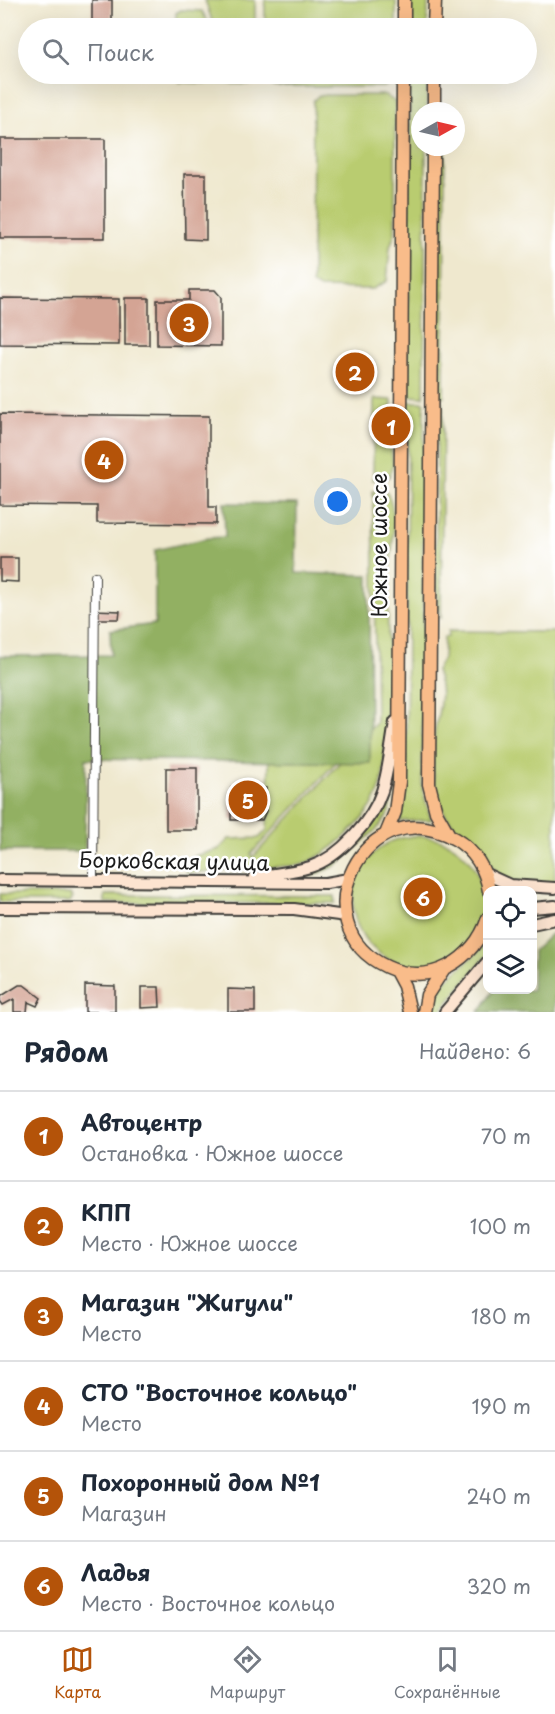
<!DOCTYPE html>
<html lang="ru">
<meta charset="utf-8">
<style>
:root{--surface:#fff;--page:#f6f6f7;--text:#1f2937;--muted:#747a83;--line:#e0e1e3;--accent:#b45309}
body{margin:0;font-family:"Playpen Sans",sans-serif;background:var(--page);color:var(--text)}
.controls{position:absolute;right:18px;bottom:18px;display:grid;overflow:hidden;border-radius:12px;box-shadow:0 6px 24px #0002}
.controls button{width:54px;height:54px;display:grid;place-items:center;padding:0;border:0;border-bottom:2px solid var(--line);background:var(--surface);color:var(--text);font:30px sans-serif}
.compass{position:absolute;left:411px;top:102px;width:54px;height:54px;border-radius:50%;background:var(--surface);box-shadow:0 6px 24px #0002;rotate:82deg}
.you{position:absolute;left:338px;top:502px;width:21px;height:21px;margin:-15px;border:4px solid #fff;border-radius:50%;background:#1a73e8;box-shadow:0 0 0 9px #1a73e833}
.badge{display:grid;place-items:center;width:39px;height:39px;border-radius:50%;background:var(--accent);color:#fff;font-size:20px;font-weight:700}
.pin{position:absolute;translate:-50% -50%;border:3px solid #fff;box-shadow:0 2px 6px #0006}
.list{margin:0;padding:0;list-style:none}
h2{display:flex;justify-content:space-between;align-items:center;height:78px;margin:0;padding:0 24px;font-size:26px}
h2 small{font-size:20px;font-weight:400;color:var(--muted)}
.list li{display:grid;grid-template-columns:39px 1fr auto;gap:18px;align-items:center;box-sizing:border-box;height:90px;padding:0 24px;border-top:2px solid var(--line)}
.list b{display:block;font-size:22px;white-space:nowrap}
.list p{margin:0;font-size:20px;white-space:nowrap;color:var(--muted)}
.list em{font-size:20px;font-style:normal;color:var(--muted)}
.icon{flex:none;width:33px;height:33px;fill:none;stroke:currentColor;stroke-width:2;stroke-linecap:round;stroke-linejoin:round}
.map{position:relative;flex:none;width:555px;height:1012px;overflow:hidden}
.search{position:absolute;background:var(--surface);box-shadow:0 6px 24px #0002;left:18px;right:18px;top:18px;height:66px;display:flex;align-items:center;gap:15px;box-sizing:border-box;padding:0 21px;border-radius:33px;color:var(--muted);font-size:22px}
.sheet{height:618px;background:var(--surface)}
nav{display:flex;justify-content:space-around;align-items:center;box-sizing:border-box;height:84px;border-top:2px solid var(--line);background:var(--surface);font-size:16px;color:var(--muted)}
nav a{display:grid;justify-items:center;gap:3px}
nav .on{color:var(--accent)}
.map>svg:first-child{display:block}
.green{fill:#b9cc70;stroke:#6a7446;stroke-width:1.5}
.forest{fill:#92b062;stroke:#57663f;stroke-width:1.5}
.building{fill:#d4a494}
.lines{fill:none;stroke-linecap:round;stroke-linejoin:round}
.street-casing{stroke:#3c3b37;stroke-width:10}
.secondary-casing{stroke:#3c3b37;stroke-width:14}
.primary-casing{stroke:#3c3b37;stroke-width:15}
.street{stroke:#fff;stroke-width:8}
.secondary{stroke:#fde4d0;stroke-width:10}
.primary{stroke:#f9bc8a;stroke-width:12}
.labels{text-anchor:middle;stroke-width:5;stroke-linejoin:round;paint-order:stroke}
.street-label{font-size:21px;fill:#1c1c1c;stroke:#fff}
</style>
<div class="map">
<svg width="555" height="1012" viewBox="0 0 555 1012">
<rect width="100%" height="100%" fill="#fff"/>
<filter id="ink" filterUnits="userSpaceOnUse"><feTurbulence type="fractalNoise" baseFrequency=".0167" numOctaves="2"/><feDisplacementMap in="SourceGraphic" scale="12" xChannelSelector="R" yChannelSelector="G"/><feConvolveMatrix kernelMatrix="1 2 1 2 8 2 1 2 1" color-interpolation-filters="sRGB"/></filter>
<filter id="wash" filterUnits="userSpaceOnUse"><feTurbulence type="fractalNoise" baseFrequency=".008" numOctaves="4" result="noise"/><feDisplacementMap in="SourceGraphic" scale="24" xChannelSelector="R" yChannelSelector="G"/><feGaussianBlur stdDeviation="1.35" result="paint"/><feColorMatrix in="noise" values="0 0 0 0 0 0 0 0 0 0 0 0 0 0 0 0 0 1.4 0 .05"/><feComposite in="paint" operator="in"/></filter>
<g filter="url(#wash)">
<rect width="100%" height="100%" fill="#efe8ce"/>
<path class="green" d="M205 0H255V28H217L212 21Z
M265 0H396V28H265Z
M411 0H428L427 28H411Z
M181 10 202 11 211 28H176V13Z
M177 74H254V80L250 84 180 82Z
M264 74H396V79L384 87H274L268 83Z
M410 74H427V111H420V147H426L424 397 407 396Z
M319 95H385L395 102V233L390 247 387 281 373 289 318 288 312 284 313 101Z
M439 147H445L444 397H438Z
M374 399 392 400 391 411H384L383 436 390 437 393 464 389 477 373 480Z
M408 402H424L422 788 431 820 400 821 406 792Z
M437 402 443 403 441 619 437 606 436 580Z
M373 491 387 492C401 519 389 558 388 587 387 640 390 694 385 747 384 763 384 782 377 796 365 823 328 855 301 865L187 873 186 869 195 856 219 849 229 839 259 838 267 830 269 761 336 762 251 854 253 857 376 723Z
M448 631 555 632V887C538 885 511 886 498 873 488 863 482 850 472 840 466 834 457 830 451 822 431 798 431 760 435 730 439 707 445 695 436 671L443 658 444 637H448Z
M392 776 389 813 377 829 335 866 312 876 297 875C340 866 382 818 392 776Z
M353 901a65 65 0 1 1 130 0a65 65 0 1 1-130 0Z
M0 894H70L73 898 70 902H0Z
M105 895 335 896V903H105Z
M487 941V955L440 1012H430C434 979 470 966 487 941Z"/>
<path class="forest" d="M224 503 297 504 296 573 369 575 370 763 86 759 85 851H0V656L111 655 110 630 155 624V550L208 538 225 537Z
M551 934H555V1012H479L494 990H532L533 951Z"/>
<g id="blocks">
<path class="building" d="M92 0H112V28H92Z
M0 139H105V238H0Z
M184 174H206V240L185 239Z
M189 290H215L221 297V346L157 345V300H189Z
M0 298 119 299V345L0 344Z
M125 298H149V345H125Z
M350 357H360L359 386H350Z
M0 414 209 416V507H216V524L97 523V506L0 505Z
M0 558H18V582L0 581Z
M93 610 120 611 119 619H92Z
M166 768H197V830H166Z
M231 788H266V811L262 820H231Z
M19 985H24L41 998 37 1006 28 1002 27 1012H14V999L3 1005 0 1001V997Z
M85 985 115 986V1012H85Z
M141 987H159L160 1007 141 1008Z
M228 989 255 990V1012H228Z"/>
</g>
</g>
<g filter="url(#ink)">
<use href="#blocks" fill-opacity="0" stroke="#3c3b37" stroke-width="1.5"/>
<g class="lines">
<g class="street-casing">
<path id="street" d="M93 881 95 576"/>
</g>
<g class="secondary-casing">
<path id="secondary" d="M486 874 510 885 555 888
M255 877C273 874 293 872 310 867 340 857 372 821 382 791 389 769 391 745 395 722
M0 880 326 883 348 879
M0 908 294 909 346 916
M532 908 555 906
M532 924 555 919
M445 1012 488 961"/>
</g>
<g class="primary-casing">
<path id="primary" d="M404 28V0
M434 28 435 0
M434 111V74
M433 147 429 784 436 812 449 835
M386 834 395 812 399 782 403 74
M488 918C474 961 430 987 387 967 297 926 365 787 455 839 474 850 486 869 489 891
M396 971 404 986 410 1012
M424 1012 427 995 443 970"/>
</g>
<use href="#street" class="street"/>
<use href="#secondary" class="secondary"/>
<use href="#primary" class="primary"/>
</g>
</g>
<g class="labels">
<g class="street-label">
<text transform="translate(380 545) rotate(-90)" y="7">Южное шоссе</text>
<text transform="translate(174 862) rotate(1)" y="7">Борковская улица</text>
</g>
</g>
</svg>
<div class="controls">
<button><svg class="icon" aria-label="locate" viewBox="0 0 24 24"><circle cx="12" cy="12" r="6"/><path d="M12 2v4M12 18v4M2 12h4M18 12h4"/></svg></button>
<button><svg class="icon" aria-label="layers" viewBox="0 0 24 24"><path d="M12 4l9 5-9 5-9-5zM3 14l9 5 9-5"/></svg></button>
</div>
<svg class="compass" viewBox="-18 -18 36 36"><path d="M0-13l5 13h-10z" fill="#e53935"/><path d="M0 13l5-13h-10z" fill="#747a83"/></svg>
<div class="you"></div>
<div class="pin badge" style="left:391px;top:426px">1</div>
<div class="pin badge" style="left:355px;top:372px">2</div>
<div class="pin badge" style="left:189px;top:323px">3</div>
<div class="pin badge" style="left:104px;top:460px">4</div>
<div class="pin badge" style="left:248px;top:800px">5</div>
<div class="pin badge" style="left:423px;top:897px">6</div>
<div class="search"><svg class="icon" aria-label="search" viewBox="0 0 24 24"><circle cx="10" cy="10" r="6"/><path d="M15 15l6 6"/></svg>Поиск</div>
</div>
<section class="sheet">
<h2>Рядом<small>Найдено: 6</small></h2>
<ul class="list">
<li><span class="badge">1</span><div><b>Автоцентр</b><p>Остановка · Южное шоссе</p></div><em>70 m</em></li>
<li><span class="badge">2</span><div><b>КПП</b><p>Место · Южное шоссе</p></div><em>100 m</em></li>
<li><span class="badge">3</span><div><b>Магазин &quot;Жигули&quot;</b><p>Место</p></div><em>180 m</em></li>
<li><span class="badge">4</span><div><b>СТО &quot;Восточное кольцо&quot;</b><p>Место</p></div><em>190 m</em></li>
<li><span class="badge">5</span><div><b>Похоронный дом №1</b><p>Магазин</p></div><em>240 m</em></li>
<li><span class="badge">6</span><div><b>Ладья</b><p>Место · Восточное кольцо</p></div><em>320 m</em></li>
</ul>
</section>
<nav>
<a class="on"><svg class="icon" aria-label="map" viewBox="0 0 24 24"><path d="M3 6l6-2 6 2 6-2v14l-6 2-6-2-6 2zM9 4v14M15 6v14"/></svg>Карта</a>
<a><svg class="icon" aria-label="directions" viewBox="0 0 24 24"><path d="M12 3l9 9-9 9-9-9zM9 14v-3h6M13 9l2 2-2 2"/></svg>Маршрут</a>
<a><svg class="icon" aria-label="saved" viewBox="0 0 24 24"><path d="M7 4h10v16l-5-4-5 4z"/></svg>Сохранённые</a>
</nav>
